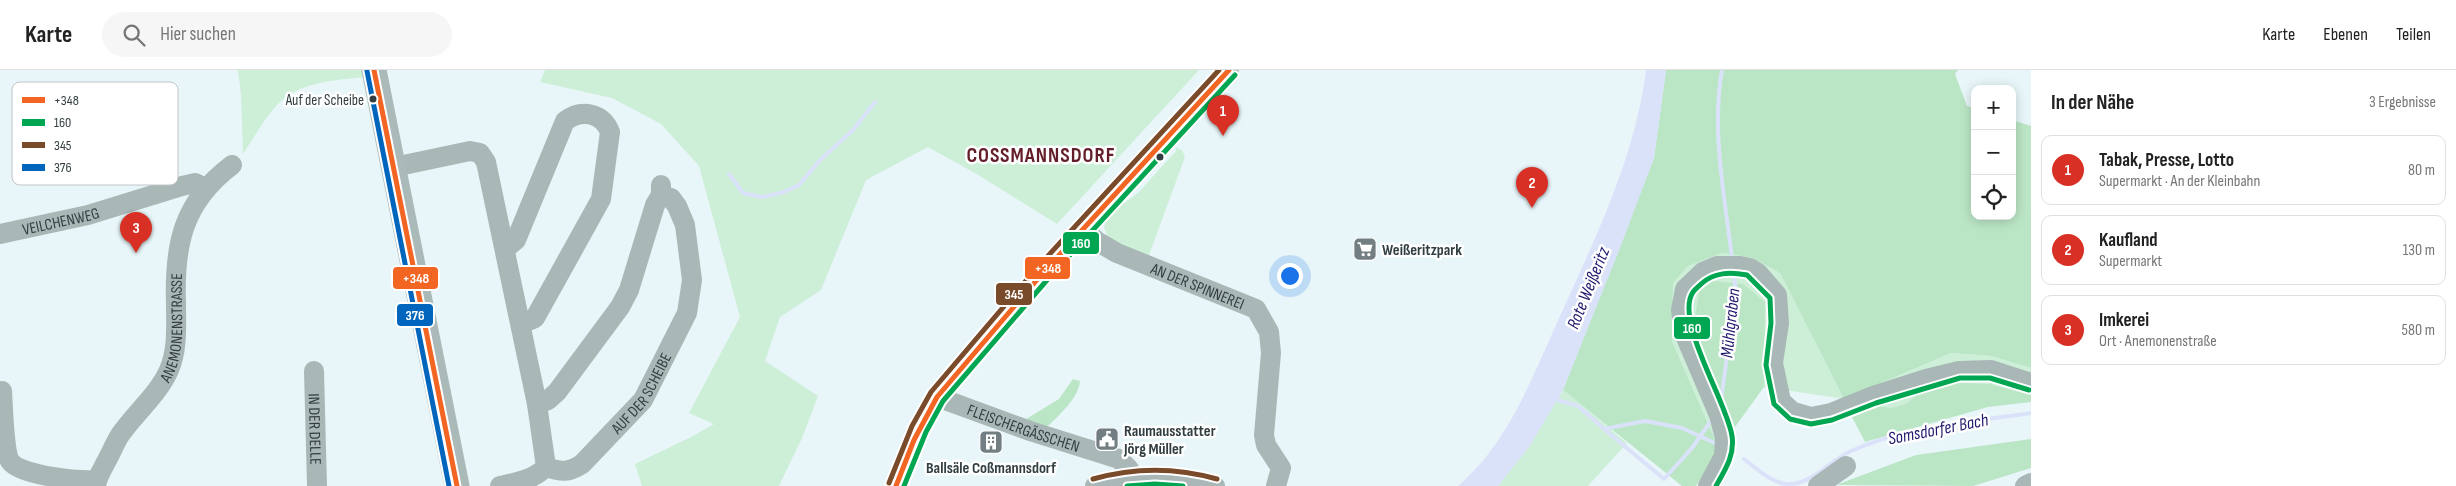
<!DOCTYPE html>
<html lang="de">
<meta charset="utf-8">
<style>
:root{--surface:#fff;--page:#f6f6f6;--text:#222;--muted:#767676;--line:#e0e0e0;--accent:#d93025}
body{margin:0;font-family:"Sofia Sans Condensed",sans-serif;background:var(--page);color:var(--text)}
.controls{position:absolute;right:15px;top:15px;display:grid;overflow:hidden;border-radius:10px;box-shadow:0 2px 12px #0003}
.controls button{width:45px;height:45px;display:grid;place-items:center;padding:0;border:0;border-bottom:1px solid var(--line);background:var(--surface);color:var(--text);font:25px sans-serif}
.you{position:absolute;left:1289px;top:205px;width:18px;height:18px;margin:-12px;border:4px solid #fff;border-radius:50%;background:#1a73e8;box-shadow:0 0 0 8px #1a73e833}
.badge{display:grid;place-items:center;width:32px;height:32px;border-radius:50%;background:var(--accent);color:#fff;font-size:16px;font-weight:700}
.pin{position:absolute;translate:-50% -41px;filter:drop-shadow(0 1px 2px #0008)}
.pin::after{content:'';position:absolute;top:26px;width:18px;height:15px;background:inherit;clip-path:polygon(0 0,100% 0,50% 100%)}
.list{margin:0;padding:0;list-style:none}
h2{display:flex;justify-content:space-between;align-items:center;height:65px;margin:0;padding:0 20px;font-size:21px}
h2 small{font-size:16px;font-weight:400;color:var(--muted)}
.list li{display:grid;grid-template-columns:32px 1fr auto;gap:15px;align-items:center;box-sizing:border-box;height:70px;margin:0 10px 10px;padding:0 10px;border:1px solid var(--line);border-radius:10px}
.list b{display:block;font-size:19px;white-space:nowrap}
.list p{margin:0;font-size:16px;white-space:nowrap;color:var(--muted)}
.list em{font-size:16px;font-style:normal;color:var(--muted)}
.icon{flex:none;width:28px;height:28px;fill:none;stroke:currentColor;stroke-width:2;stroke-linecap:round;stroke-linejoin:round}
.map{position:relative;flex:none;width:2031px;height:416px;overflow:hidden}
header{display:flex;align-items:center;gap:30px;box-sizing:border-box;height:70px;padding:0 25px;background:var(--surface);border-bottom:1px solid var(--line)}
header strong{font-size:24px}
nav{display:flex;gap:28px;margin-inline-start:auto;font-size:18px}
.search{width:350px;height:45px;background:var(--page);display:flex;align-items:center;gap:12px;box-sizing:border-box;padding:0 18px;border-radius:28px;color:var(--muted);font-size:19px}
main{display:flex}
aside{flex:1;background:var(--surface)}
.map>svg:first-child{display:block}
.green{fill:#cdefd7}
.forest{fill:#bbe6c6}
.water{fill:#dae2f9}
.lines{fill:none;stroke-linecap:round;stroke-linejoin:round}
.stream{stroke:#dae2f9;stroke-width:4}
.minor{stroke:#a9b8b7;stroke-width:20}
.major{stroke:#a9bab9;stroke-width:25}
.bus-1-casing{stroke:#fff;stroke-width:9}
.bus-2-casing{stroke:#fff;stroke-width:9}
.bus-3-casing{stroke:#fff;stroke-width:9}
.bus-4-casing{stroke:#fff;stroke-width:9}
.bus-1{stroke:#f26522;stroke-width:5}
.bus-2{stroke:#00a651;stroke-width:5}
.bus-3{stroke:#7a4b2a;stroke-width:5}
.bus-4{stroke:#0065bd;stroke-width:5}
.bus-dot{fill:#323e41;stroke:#fff;stroke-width:2}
.labels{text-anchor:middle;stroke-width:5;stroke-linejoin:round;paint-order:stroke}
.bus-label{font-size:15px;fill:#323e41;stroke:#fff;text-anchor:end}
.street-label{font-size:16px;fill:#323e41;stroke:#fff}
.poi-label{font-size:16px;font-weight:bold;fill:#323e41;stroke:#fff;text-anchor:start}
.water-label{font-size:18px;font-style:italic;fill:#201b6e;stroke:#fff}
.district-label{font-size:21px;font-weight:bold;letter-spacing:1px;fill:#631e29;stroke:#fff}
.key{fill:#fff;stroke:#c2c5c6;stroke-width:1}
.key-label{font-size:14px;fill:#323e41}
.line-badge{stroke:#fff;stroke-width:2}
.badge-label{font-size:14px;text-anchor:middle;font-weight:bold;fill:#fff}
</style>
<header>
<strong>Karte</strong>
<div class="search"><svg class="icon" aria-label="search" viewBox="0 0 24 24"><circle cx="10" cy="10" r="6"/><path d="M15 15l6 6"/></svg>Hier suchen</div>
<nav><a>Karte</a><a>Ebenen</a><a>Teilen</a></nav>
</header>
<main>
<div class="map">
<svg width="2031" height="416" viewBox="0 0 2031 416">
<rect width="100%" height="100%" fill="#e8f6f9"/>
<path class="green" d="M238 0H366L367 7C336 10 299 11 276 36 263 50 254 68 243 84L241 25Z
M545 0H1199L1057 154 980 106 928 77 866 110 821 220 780 247 765 291 818 326 802 368 779 416H642L635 394 691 367 714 354 689 343 740 247 699 96 661 54 612 28 540 12Z
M1175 77 1182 80 1185 87 1149 185 1114 172 1107 166 1104 157 1107 146 1139 122 1176 81Z
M1722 183 1753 188 1780 203 1844 329 1951 283 1991 286 2031 298V325L1918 324 1907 333 1892 338 1876 336 1850 343 1844 329 1764 317V232L1705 287 1732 361 1719 379 1672 271 1673 212 1688 196Z
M1563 320 1627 373 1588 416H1498L1529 377Z"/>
<path class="forest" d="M1666 0H1958L1955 4 1967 36 1975 38V146H2012V50L2031 56V298L1991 286 1951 283 1844 329 1780 203 1753 188 1722 183 1688 196 1673 213 1672 271 1719 379 1696 416H1682L1563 320 1654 88Z
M1713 211 1743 214 1765 232 1764 317 1732 361 1705 287 1695 248 1699 222Z
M1073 309 1080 311C1079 328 1058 346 1046 358L1023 351 1059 329Z
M1960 313 1989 314 2031 325V332L1988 337 1865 372 1850 343 1876 336 1892 338 1907 333 1918 324 1931 318Z
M2031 369V398L1973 416 1836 415 1916 385Z"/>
<path class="water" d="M1646 0H1666L1654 88 1620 178 1563 320 1529 377 1498 416H1458C1510 371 1532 307 1560 246 1596 167 1635 87 1646 0Z"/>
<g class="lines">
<path class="stream" d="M1722 0C1711 62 1725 127 1732 189
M729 104 743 123 762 127 784 122 799 115 820 90 853 60 875 32
M1554 329 1578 336 1604 359 1645 351 1682 358 1717 374
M1721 330 1736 221 1733 201
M1604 359 1664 409 1692 378 1713 348
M1744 389C1756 398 1770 412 1786 414 1811 416 1829 391 1849 382 1905 356 1971 352 2031 343"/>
<g class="minor">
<path d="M394 97 470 81 480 83 486 92 537 334 546 397C533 410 517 412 500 416"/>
<path id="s1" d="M1083 159 1098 172 1117 183 1256 239 1269 262 1271 283 1264 365 1266 375 1281 398 1276 416"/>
<path id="s2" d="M0 164 88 145 182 116 195 113 201 116V123"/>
<path d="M505 179 516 170 565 51C581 39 602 42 610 62L601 129 535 248 521 254"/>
<path id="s3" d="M314 301 317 416"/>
<path d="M2 321C3 335 4 381 10 391 20 406 79 411 97 410"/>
<path id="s4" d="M937 327 1030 361 1119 389 1129 399 1130 407"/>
<path d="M537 334 548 330 557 322 620 237 629 220 655 135 661 125V115"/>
<path id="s5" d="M546 397C561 402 568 403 582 394L643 330 687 243 692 210 685 155 677 136 671 128 661 125"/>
<path id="s6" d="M96 416C97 407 102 400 106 392 111 383 115 373 120 365 135 343 158 325 169 300 178 279 176 256 176 233 174 174 183 132 232 95"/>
<path d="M896 416C907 385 919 354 937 327L1041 205 1229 0"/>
<path d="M1095 416C1136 403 1175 403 1215 416"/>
<path d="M1708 416 1724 386 1725 368 1719 345 1684 263 1681 240 1685 219 1703 202 1717 196H1740L1750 198 1758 203 1777 225 1779 253 1773 293 1781 331 1793 342 1811 347 1831 343 1873 326 1926 309 1959 301 1991 300 2031 313"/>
<path d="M1818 416 1846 396"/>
<path d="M2025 416 2031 413"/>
</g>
<path class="major" d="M374 0 457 416"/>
<g class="bus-1-casing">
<path id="bus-1" d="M374 0 457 416
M896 416 914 370 937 327 1041 205 1229 0"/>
</g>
<g class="bus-2-casing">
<path id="bus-2" d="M904 416 926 362 943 331 1047 210 1235 5
M1127 416 1155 414 1183 416
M1716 416C1725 400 1735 385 1732 366 1727 332 1674 250 1693 222 1695 219 1698 217 1701 214 1714 202 1730 202 1747 205L1770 228 1771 253 1766 295 1774 334 1790 349 1811 354 1832 350 1876 333 1960 308H1990L2029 320"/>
</g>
<g class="bus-3-casing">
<path id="bus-3" d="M1093 409C1135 397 1175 397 1217 409
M889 413 912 356 931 322 1035 200 1219 0"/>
</g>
<g class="bus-4-casing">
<path id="bus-4" d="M367 1 449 416"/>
</g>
<use href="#bus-1" class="bus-1"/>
<use href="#bus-2" class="bus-2"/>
<use href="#bus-3" class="bus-3"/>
<use href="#bus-4" class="bus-4"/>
</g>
<defs>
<g id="supermarket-square" transform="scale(1.25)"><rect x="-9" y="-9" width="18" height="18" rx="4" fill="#727e81" stroke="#fff"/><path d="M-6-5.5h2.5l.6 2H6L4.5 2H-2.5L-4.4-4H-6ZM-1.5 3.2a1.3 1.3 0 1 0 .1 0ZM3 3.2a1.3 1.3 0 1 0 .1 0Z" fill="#fff"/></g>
<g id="civic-square" transform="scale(1.25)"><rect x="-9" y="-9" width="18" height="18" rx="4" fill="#727e81" stroke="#fff"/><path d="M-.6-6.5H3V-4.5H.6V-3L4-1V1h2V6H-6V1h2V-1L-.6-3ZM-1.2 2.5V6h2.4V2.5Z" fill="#fff"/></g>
<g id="building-square" transform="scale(1.25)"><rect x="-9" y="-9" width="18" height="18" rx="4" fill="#727e81" stroke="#fff"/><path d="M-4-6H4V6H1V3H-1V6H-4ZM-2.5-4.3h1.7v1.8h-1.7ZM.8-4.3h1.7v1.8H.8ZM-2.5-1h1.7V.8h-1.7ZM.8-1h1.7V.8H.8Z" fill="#fff"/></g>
</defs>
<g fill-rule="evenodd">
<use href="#supermarket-square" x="1365" y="179"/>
<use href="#civic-square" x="1107" y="369"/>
<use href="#building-square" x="991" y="372"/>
</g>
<g class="bus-dot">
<circle cx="373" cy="29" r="4.5"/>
<circle cx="1160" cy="87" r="4.5"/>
</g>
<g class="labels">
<g class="bus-label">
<text x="364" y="35">Auf der Scheibe</text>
</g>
<g class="street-label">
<text dy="6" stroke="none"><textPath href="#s2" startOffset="62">VEILCHENWEG</textPath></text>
<text dy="6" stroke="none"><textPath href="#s1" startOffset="129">AN DER SPINNEREI</textPath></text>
<text dy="6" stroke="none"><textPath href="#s6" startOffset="181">ANEMONENSTRASSE</textPath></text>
<text dy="6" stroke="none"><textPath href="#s5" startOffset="131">AUF DER SCHEIBE</textPath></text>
<text dy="6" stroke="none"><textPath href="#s3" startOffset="58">IN DER DELLE</textPath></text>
<text dy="6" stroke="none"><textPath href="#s4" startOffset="92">FLEISCHERGÄSSCHEN</textPath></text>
</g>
<g class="poi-label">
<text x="1382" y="185">Weißeritzpark</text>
<text x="1124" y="366">Raumausstatter<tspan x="1124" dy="18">Jörg Müller</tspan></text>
<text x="991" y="403" text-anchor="middle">Ballsäle Coßmannsdorf</text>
</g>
<g class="water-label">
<text transform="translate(1588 218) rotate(-68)" y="6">Rote Weißeritz</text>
<text transform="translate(1730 253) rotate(-84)" y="6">Mühlgraben</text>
<text transform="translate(1938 359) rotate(-11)" y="6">Somsdorfer Bach</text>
</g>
<g class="district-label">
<text x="1041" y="92">COSSMANNSDORF</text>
</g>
</g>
<rect x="12" y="12" width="166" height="103" rx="8" class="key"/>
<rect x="22" y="27" width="23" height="6" fill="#f26522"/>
<rect x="22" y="49" width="23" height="7" fill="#00a651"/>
<rect x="22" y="72" width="23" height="6" fill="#7a4b2a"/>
<rect x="22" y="94" width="23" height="7" fill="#0065bd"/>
<g class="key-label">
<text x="54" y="35">+348</text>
<text x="54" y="57">160</text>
<text x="54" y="80">345</text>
<text x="54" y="102">376</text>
</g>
<g class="line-badge">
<rect x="1062" y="161" width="38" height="24" rx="5" fill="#00a651"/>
<rect x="1024" y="186" width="47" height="24" rx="5" fill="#f26522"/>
<rect x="392" y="196" width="47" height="24" rx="5" fill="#f26522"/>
<rect x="995" y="212" width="38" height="24" rx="5" fill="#7a4b2a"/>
<rect x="396" y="233" width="38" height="24" rx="5" fill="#0065bd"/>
<rect x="1673" y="246" width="38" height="24" rx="5" fill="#00a651"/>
</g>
<g class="badge-label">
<text x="1081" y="178">160</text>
<text x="1048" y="203">+348</text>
<text x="416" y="213">+348</text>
<text x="1014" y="229">345</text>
<text x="415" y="250">376</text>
<text x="1692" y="263">160</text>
</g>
</svg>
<div class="controls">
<button>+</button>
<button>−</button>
<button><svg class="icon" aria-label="locate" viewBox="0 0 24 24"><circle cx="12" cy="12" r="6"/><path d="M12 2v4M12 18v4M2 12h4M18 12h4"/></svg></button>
</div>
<div class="you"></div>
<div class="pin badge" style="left:1223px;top:66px">1</div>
<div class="pin badge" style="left:1532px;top:138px">2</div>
<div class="pin badge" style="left:136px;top:183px">3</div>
</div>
<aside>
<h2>In der Nähe<small>3 Ergebnisse</small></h2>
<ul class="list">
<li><span class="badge">1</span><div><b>Tabak, Presse, Lotto</b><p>Supermarkt · An der Kleinbahn</p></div><em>80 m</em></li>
<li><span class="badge">2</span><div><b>Kaufland</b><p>Supermarkt</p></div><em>130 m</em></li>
<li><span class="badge">3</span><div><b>Imkerei</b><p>Ort · Anemonenstraße</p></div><em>580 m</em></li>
</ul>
</aside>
</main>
